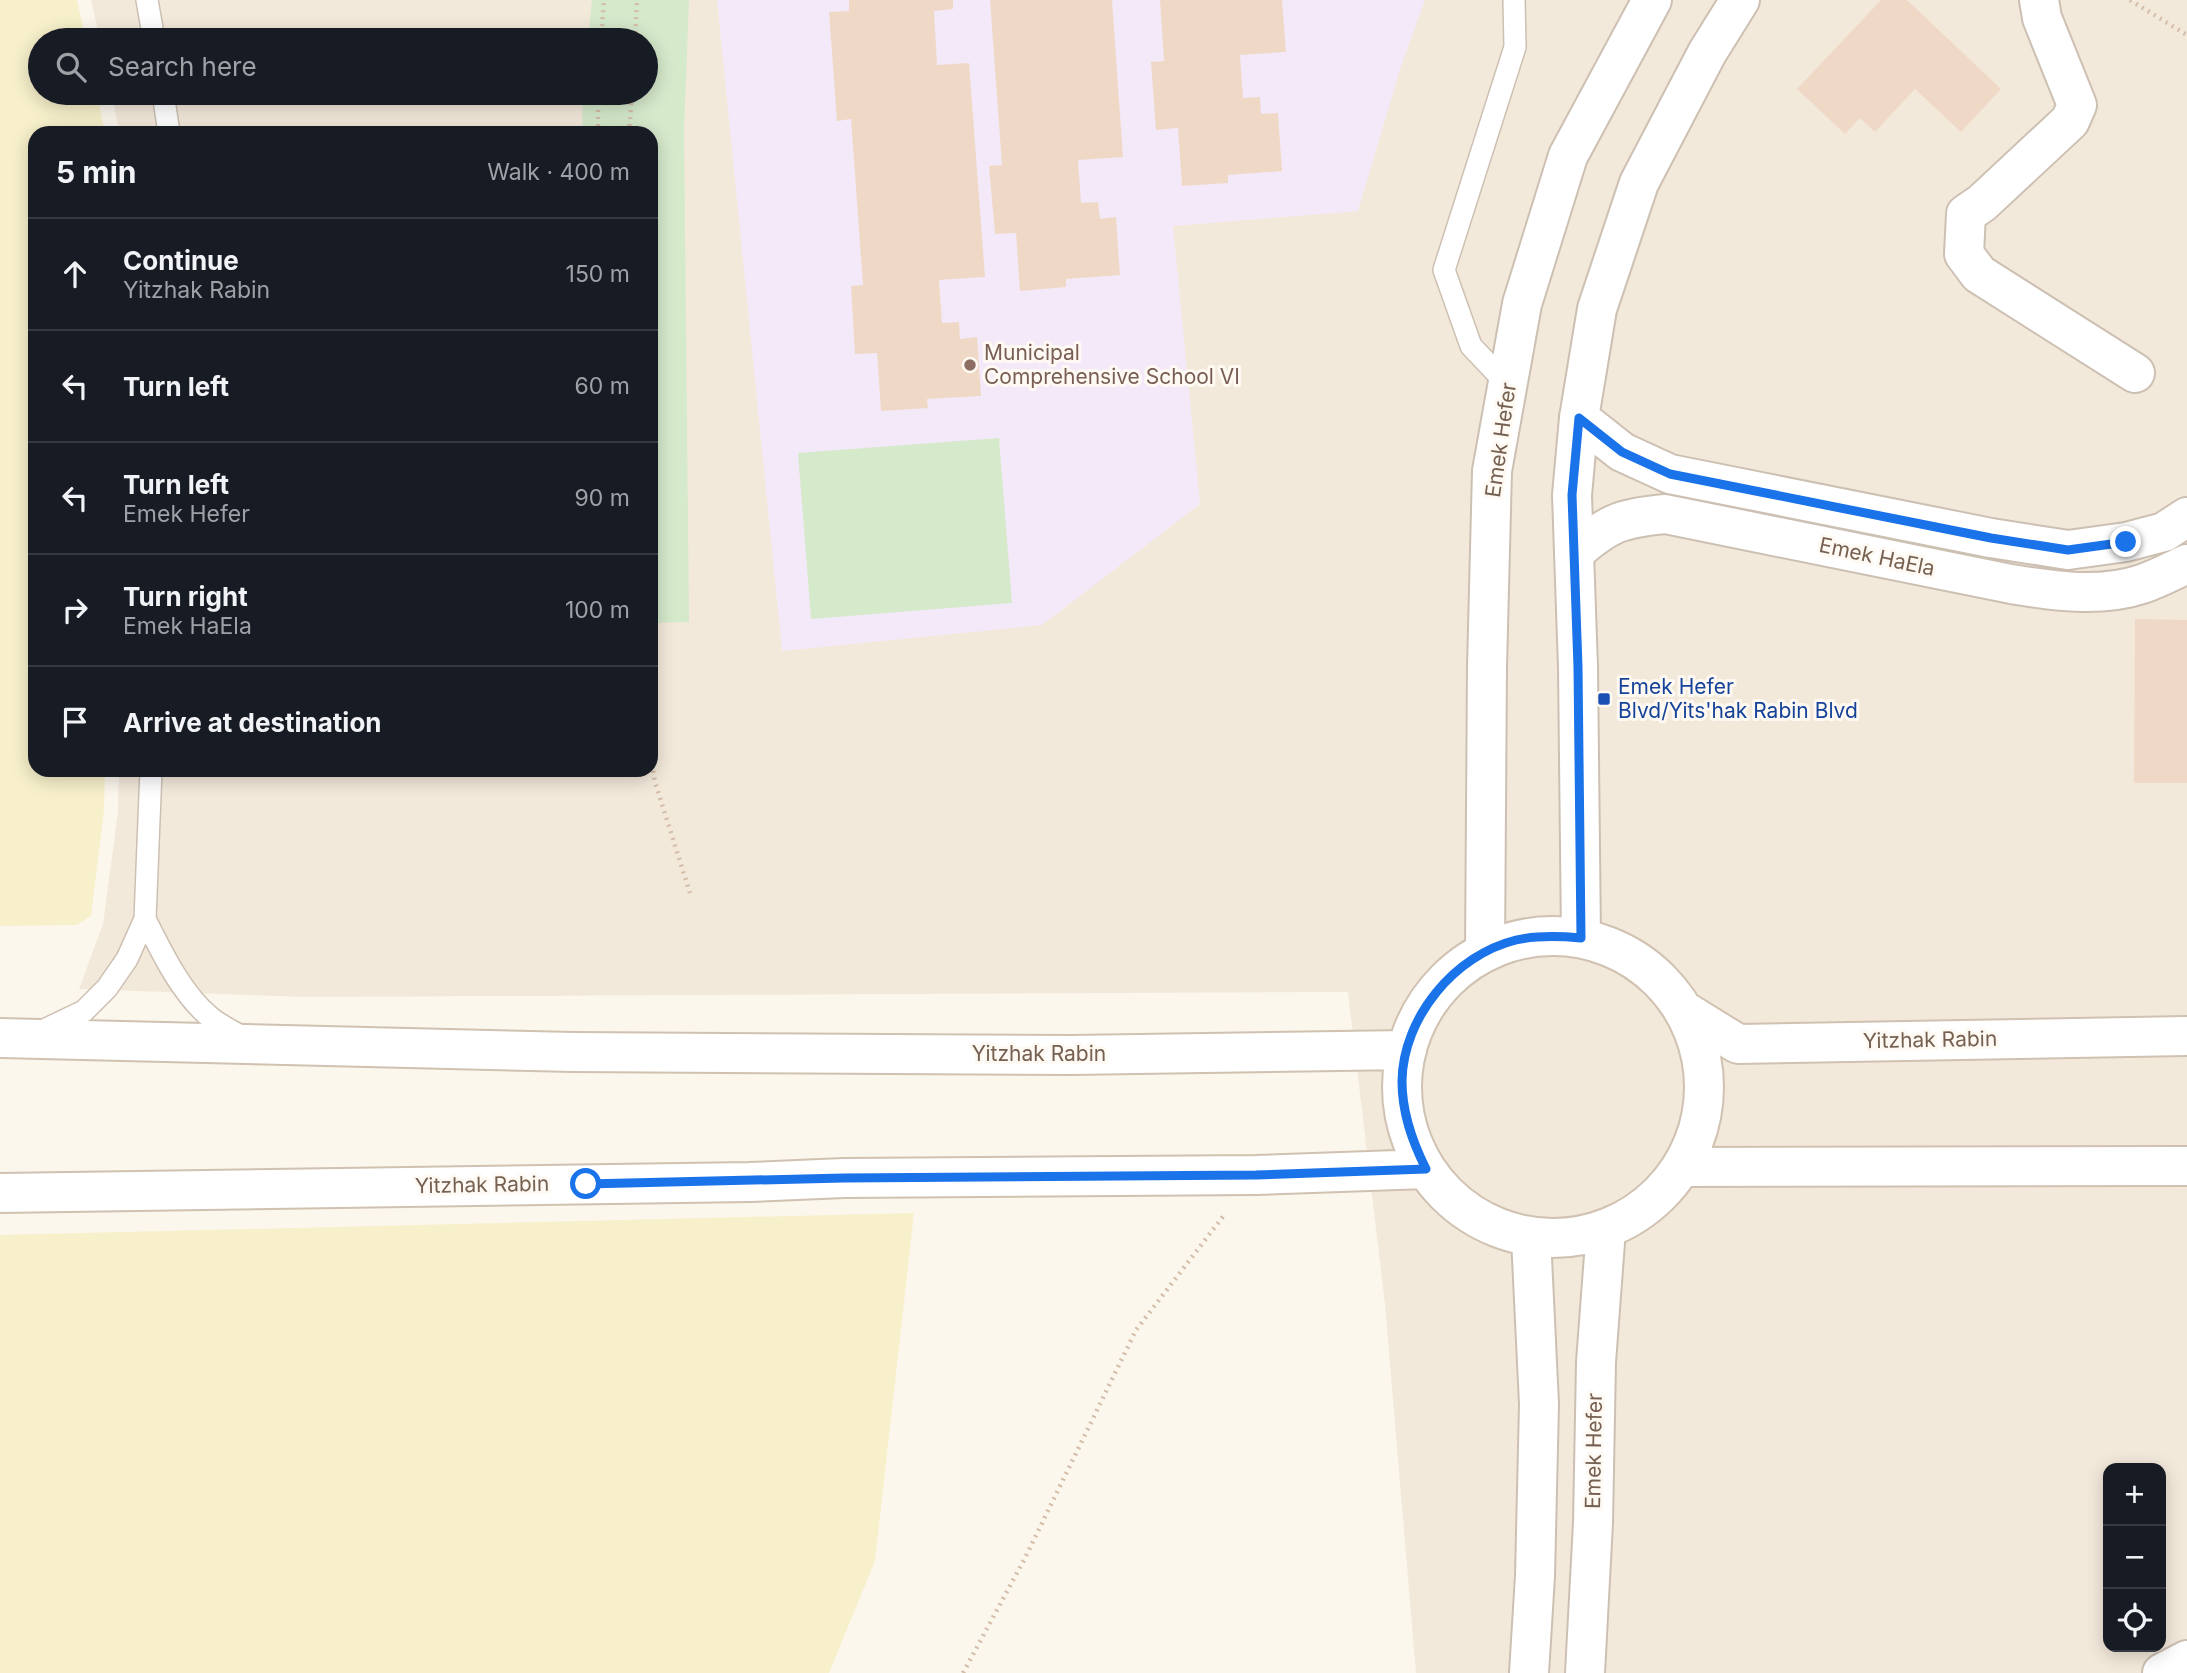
<!DOCTYPE html>
<meta charset="utf-8">
<style>
:root{--surface:#171b24;--page:#242831;--text:#f1f3f6;--muted:#9ea1a6;--line:#363941}
body{margin:0;font-family:Inter,sans-serif;background:var(--page);color:var(--text)}
.controls{position:absolute;right:21px;bottom:21px;display:grid;overflow:hidden;border-radius:14px;box-shadow:0 4px 18px #0003}
.controls button{width:63px;height:63px;display:grid;place-items:center;padding:0;border:0;border-bottom:2px solid var(--line);background:var(--surface);color:var(--text);font:35px sans-serif}
.stop{position:absolute;width:21px;height:21px;margin:-16px;border:5px solid #1a73e8;border-radius:50%;background:#fff}
.stop.end{background:#1a73e8;border-color:#fff;box-shadow:0 2px 7px #0008}
.list{margin:0;padding:0;list-style:none}
h2{display:flex;justify-content:space-between;align-items:center;height:91px;margin:0;padding:0 28px;font-size:30px}
h2 small{font-size:23px;font-weight:400;color:var(--muted)}
.list li{display:grid;grid-template-columns:46px 1fr auto;gap:21px;align-items:center;box-sizing:border-box;height:112px;padding:0 28px;border-top:2px solid var(--line)}
.list b{display:block;font-size:26px;white-space:nowrap}
.list p{margin:0;font-size:23px;white-space:nowrap;color:var(--muted)}
.list em{font-size:23px;font-style:normal;color:var(--muted)}
.icon{flex:none;width:38px;height:38px;fill:none;stroke:currentColor;stroke-width:2;stroke-linecap:round;stroke-linejoin:round}
.map{position:relative;flex:none;width:2187px;height:1673px;overflow:hidden}
.search{position:absolute;background:var(--surface);box-shadow:0 4px 18px #0003;left:28px;top:28px;width:630px;height:77px;display:flex;align-items:center;gap:18px;box-sizing:border-box;padding:0 24px;border-radius:38px;color:var(--muted);font-size:26px}
.panel{position:absolute;background:var(--surface);box-shadow:0 4px 18px #0003;left:28px;top:126px;width:630px;height:651px;border-radius:21px}
.map>svg:first-child{display:block}
.residential{fill:#f3e9db;fill-rule:evenodd}
.education{fill:#f4e9f8}
.green{fill:#d5e9cb}
.sand{fill:#f7f0cb}
.building{fill:#efd9c6}
.lines{fill:none;stroke-linecap:round;stroke-linejoin:round}
.service-casing{stroke:#cdc0b3;stroke-width:24}
.minor-casing{stroke:#cdc0b3;stroke-width:42}
.tertiary-casing{stroke:#cdc0b3;stroke-width:42}
.secondary-casing{stroke:#d0c1b0;stroke-width:42}
.path{stroke:#d4bda9;stroke-width:4.5;stroke-dasharray:2 5;stroke-linecap:butt}
.service{stroke:#fff;stroke-width:21}
.minor{stroke:#fff;stroke-width:38}
.tertiary{stroke:#fff;stroke-width:38}
.secondary{stroke:#fff;stroke-width:38}
.route{stroke:#1a73e8;stroke-width:9}
.education-dot{fill:#8d6e63;stroke:#fefaf3;stroke-width:2.5}
.transit-dot{fill:#1a4fb4;stroke:#fefaf3;stroke-width:2.5}
.labels{text-anchor:middle;stroke-width:6;stroke-linejoin:round;paint-order:stroke}
.education-label{font-size:21px;fill:#785e54;stroke:#fefaf3;text-anchor:start}
.street-label{font-size:21px;fill:#766051;stroke:#fefaf3}
.transit-label{font-size:21px;fill:#164399;stroke:#fefaf3;text-anchor:start}
</style>
<div class="map">
<svg width="2187" height="1673" viewBox="0 0 2187 1673">
<rect width="100%" height="100%" fill="#fbf7ed"/>
<path class="residential" d="M91 0H2187V1673H1416L1385 1305 1348 992 305 997 79 989 103 924 118 811 119 770H651V133H120L111 93H646V40H100ZM2108 1468H2161V1647H2108Z"/>
<path class="education" d="M717 0H1425L1401 66 1358 211 1173 226 1200 504 1042 625 782 651Z"/>
<path class="green" d="M592 0H689L684 130 689 622 651 623V133H582L583 93H646V40H588Z
M999 438 1012 603 811 619 798 453Z"/>
<path class="sand" d="M0 0H77L86 40H40V93H97L105 133H35V770H105L104 810 91 916 77 925 0 926Z
M914 1213 875 1561 829 1673H0V1235Z"/>
<path class="building" d="M849 0H953V9L934 11 937 65 969 63 985 277 939 280 942 323 959 322 960 339 977 337 981 396 927 399 928 408 881 411 877 353 855 354 851 286 863 285 851 119 837 121 829 12 849 11Z
M990 0H1112L1123 157 1078 160 1081 203 1098 202 1100 219 1116 217 1120 275 1066 279V287L1020 291 1016 233 995 234 989 166 1002 165Z
M1160 0H1282L1286 52 1240 55 1243 98 1260 97 1261 114 1278 113 1282 171 1228 175V183L1182 186 1178 128 1156 130 1151 62 1164 61Z
M1881 0H1907L2001 89 1961 132 1915 89 1875 132 1860 118 1845 134 1797 89Z
M2135 619 2187 620V783H2134Z"/>
<g class="lines">
<g class="service-casing">
<path id="service" d="M147 0 154 40
M163 93 169 133
M1508 385 1471 346 1444 270 1515 47 1514 0
M145 919C161 951 182 995 211 1018 221 1026 234 1032 244 1038
M40 1032 84 1011 107 988 127 959 145 919 151 770"/>
</g>
<g class="minor-casing">
<path id="minor" d="M2039 0 2042 18 2077 105 2070 121 1982 203 1966 214 1964 254 1979 274 2135 373
M1579 418 1622 452 1670 474 1991 538 2068 550 2126 542 2164 532 2187 517
M1574 553C1608 523 1621 518 1665 514L2011 584C2053 591 2100 598 2142 584 2157 579 2172 571 2187 564
M2162 1673 2187 1660"/>
</g>
<g class="tertiary-casing">
<path id="tertiary" d="M1581 938 1578 667 1572 495 1579 418 1597 309 1639 183 1707 53 1740 0
M1485 952 1487 667 1492 471 1522 304 1568 156 1652 0
M1529 1673 1535 1576 1539 1404 1531 1237
M1585 1673 1593 1523 1596 1362 1606 1229"/>
</g>
<g class="secondary-casing">
<path id="secondary" d="M1402 1087a151 151 0 1 1 302 0a151 151 0 1 1-302 0Z
M1683 1010 1738 1044 2187 1036
M0 1038 574 1052 1071 1055 1407 1050
M1682 1167 2187 1166
M0 1193 750 1182 844 1178 1256 1175 1426 1169"/>
</g>
<path class="path" d="M2130 0 2187 35
M601 40 604 0
M635 40 637 0
M598 133V93
M629 133 632 93
M651 757 655 782 690 893
M963 1673 1025 1558 1136 1330 1225 1214"/>
<use href="#service" class="service"/>
<use href="#minor" class="minor"/>
<use href="#tertiary" class="tertiary"/>
<use href="#secondary" class="secondary"/>
</g>
<g class="lines">
<path class="route" d="M586 1184 844 1178 1256 1175 1426 1169C1412 1141 1402 1113 1402 1081 1403 1017 1455 955 1516 940 1538 935 1559 936 1581 938L1578 667 1572 495 1579 418 1622 452 1670 474 1991 538 2068 550 2126 542"/>
</g>
<circle class="education-dot" cx="970" cy="365" r="7"/>
<rect class="transit-dot" x="1597" y="692" width="14" height="14" rx="3.5"/>
<g class="labels">
<g class="education-label">
<text x="984" y="360">Municipal<tspan x="984" dy="24">Comprehensive School VI</tspan></text>
</g>
<g class="street-label">
<text transform="translate(1501 440) rotate(-82)" y="7">Emek Hefer</text>
<text transform="translate(1877 557) rotate(12)" y="7">Emek HaEla</text>
<text transform="translate(1930 1040) rotate(-1)" y="7">Yitzhak Rabin</text>
<text x="1039" y="1061">Yitzhak Rabin</text>
<text transform="translate(482 1185) rotate(-1)" y="7">Yitzhak Rabin</text>
<text transform="translate(1594 1451) rotate(-89)" y="7">Emek Hefer</text>
</g>
<g class="transit-label">
<text x="1618" y="694">Emek Hefer<tspan x="1618" dy="24">Blvd/Yits'hak Rabin Blvd</tspan></text>
</g>
</g>
</svg>
<div class="controls">
<button>+</button>
<button>−</button>
<button><svg class="icon" aria-label="locate" viewBox="0 0 24 24"><circle cx="12" cy="12" r="6"/><path d="M12 2v4M12 18v4M2 12h4M18 12h4"/></svg></button>
</div>
<div class="stop" style="left:586px;top:1184px"></div>
<div class="stop end" style="left:2126px;top:542px"></div>
<div class="search"><svg class="icon" aria-label="search" viewBox="0 0 24 24"><circle cx="10" cy="10" r="6"/><path d="M15 15l6 6"/></svg>Search here</div>
<section class="panel">
<h2>5 min<small>Walk · 400 m</small></h2>
<ul class="list">
<li><svg class="icon" aria-label="ahead" viewBox="0 0 24 24"><path d="M12 20V5M6 11l6-6 6 6"/></svg><div><b>Continue</b><p>Yitzhak Rabin</p></div><em>150 m</em></li>
<li><svg class="icon" aria-label="left" viewBox="0 0 24 24"><path d="M17 20v-9H6M10 6l-5 5 5 5"/></svg><div><b>Turn left</b></div><em>60 m</em></li>
<li><svg class="icon" aria-label="left" viewBox="0 0 24 24"><path d="M17 20v-9H6M10 6l-5 5 5 5"/></svg><div><b>Turn left</b><p>Emek Hefer</p></div><em>90 m</em></li>
<li><svg class="icon" aria-label="right" viewBox="0 0 24 24"><path d="M7 20v-9h11M14 6l5 5-5 5"/></svg><div><b>Turn right</b><p>Emek HaEla</p></div><em>100 m</em></li>
<li><svg class="icon" aria-label="arrive" viewBox="0 0 24 24"><path d="M6 21V4h12l-3 4 3 4H6"/></svg><div><b>Arrive at destination</b></div></li>
</ul>
</section>
</div>
